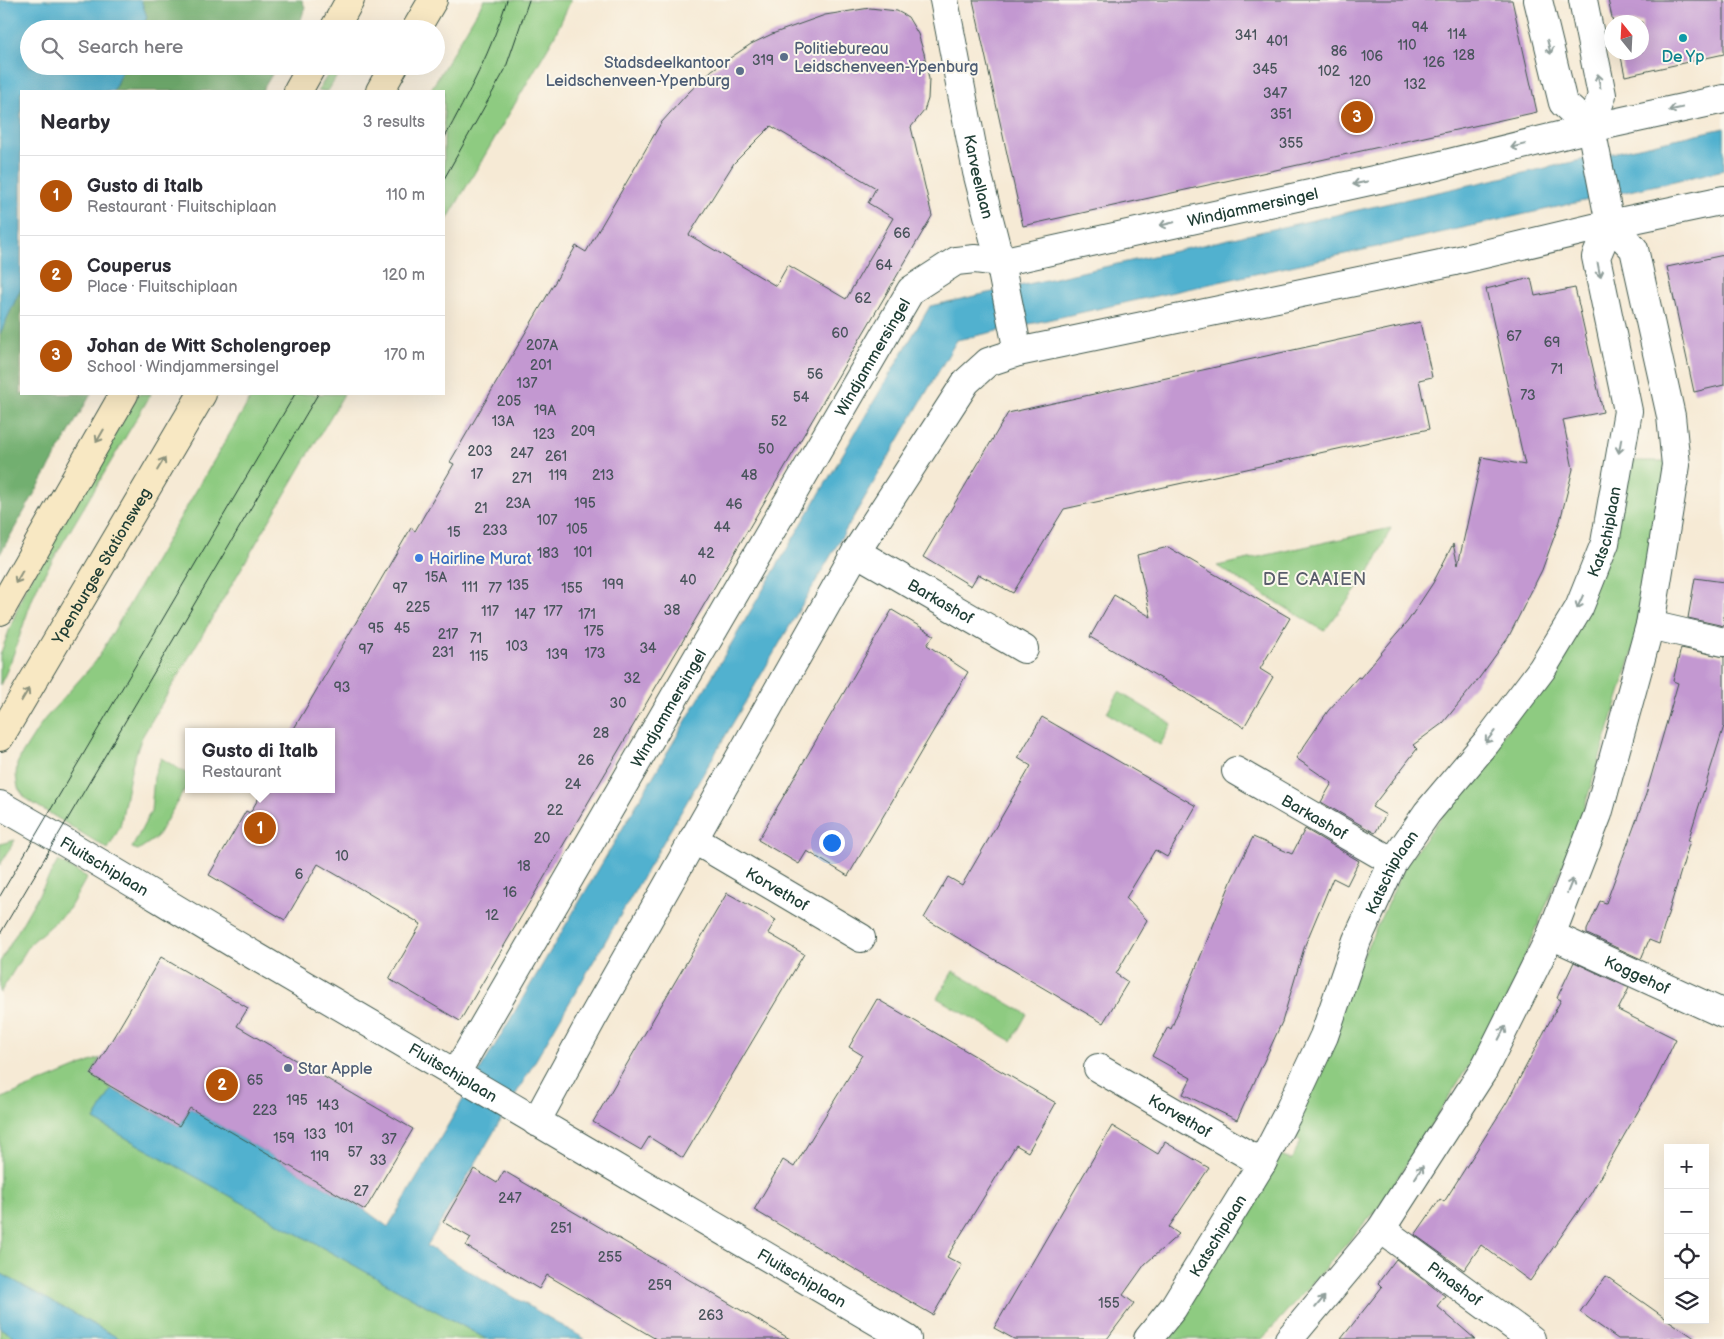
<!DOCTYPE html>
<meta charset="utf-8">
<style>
:root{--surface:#fff;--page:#f2f2f3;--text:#2b2b33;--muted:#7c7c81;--line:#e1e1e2;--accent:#b45309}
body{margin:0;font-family:"Balsamiq Sans",sans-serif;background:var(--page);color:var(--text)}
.controls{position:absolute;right:15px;bottom:15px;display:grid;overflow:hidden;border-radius:0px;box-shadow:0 5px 20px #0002}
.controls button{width:45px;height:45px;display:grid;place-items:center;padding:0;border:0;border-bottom:1px solid var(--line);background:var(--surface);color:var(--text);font:25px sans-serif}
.compass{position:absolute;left:1604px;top:15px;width:45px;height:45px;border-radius:50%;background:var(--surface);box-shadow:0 5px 20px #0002;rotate:342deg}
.you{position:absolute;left:831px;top:842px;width:18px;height:18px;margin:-12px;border:4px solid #fff;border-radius:50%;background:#1a73e8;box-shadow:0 0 0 8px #1a73e833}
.badge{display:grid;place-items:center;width:32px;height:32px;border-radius:50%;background:var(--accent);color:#fff;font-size:16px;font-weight:700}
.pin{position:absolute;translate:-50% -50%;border:2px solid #fff;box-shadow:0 1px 5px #0006}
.popup{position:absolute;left:185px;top:728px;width:150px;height:65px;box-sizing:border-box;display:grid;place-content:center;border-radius:0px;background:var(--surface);filter:drop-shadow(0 1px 4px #0005);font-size:16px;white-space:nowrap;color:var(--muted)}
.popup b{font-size:19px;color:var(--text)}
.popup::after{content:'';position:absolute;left:50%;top:100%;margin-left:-10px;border:10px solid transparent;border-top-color:var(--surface)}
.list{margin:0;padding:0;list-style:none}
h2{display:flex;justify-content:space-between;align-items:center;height:65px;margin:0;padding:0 20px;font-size:21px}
h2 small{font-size:16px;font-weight:400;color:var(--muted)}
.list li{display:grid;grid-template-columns:32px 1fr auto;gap:15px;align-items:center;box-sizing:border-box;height:80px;padding:0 20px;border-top:1px solid var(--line)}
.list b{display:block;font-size:19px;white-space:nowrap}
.list p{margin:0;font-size:16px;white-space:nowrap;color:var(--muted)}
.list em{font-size:16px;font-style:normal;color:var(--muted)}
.icon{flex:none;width:28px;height:28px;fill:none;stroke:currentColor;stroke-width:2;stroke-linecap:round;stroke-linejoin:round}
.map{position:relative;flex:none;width:1724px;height:1339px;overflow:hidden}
.search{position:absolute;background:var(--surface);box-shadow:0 5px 20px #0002;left:20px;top:20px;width:425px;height:55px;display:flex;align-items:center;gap:12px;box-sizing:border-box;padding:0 18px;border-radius:28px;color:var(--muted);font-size:19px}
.panel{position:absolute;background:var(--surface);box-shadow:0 5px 20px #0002;left:20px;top:90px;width:425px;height:305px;border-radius:0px}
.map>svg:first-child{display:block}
.green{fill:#8ecb81;stroke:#56845a}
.forest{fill:#72af6f;stroke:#487652}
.water{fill:#51b1cf;stroke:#387782}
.building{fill:#c398d1;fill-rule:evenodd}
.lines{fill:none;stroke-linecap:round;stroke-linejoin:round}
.street-casing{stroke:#3f574c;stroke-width:30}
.secondary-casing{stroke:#3f574c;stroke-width:30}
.street{stroke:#fff;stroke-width:28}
.secondary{stroke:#f8e8c3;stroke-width:28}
.tram{stroke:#1f3d34;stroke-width:1}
.oneway{stroke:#8f9e9a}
.oneway2{stroke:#8c927c}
.culture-dot{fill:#0f9aa8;stroke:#fbf7ec;stroke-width:2}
.service-dot{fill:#5c6f8a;stroke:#fbf7ec;stroke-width:2}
.shop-dot{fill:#3f7fe0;stroke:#fbf7ec;stroke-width:2}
.labels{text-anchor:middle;stroke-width:4;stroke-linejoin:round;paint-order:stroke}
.number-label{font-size:14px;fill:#48545b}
.service-label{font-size:16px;fill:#4e5e75;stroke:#fbf7ec;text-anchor:start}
.culture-label{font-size:16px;fill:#0d838f;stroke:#fbf7ec}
.street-label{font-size:16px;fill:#1f3d34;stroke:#fbf7ec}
.shop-label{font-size:16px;fill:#366cbe;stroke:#fbf7ec;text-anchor:start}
.neighbourhood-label{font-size:18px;letter-spacing:1px;fill:#585d6b;stroke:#fbf7ec}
</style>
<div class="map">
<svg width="1724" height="1339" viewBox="0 0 1724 1339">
<rect width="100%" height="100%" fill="#fbf7ec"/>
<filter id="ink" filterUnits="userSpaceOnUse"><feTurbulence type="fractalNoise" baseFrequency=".02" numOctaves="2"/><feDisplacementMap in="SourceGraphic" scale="10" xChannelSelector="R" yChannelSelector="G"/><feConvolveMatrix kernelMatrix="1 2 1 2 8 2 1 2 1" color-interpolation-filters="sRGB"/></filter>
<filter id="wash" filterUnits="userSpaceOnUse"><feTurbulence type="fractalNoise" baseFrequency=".0096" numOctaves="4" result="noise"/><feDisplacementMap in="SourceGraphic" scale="20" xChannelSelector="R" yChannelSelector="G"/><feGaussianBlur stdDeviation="1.12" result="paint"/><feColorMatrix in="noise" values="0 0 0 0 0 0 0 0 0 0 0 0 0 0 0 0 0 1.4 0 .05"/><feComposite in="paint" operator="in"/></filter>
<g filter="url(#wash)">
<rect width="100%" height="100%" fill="#f6ead5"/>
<path class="green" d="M484 0H571L554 37 444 225V91H430Z
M333 66H343L328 91H318Z
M138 394H151L39 583C24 616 17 653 0 685V655L25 588Z
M253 394H344L142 737 132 765 120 827 108 849 26 799 18 788 16 775 17 764 22 754 43 721 96 661Z
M1626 461H1668L1638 635 1576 834 1500 1016 1380 1206 1262 1339H1162L1279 1154 1291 1160 1301 1141 1289 1134 1360 962 1406 864 1553 669Z
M1391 528 1370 572 1324 631 1217 566Z
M1119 692 1172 724 1160 745 1107 713Z
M161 758 189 775V782L156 838 138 850 132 848 151 811 154 776Z
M15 840 0 865V844Z
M58 861 87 877 69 909 30 944 0 993V962Z
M953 971 1027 1014 1012 1041 937 998Z
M100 1058 92 1075 112 1089 94 1120 486 1339H120L0 1273V1099Z
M0 1328 18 1339H0Z"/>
<path class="forest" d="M141 0H302L305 7 298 29H142L147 17Z
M124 66H277L262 91H113Z
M21 288V394H91L0 554V334Z"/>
<path class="water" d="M0 0H141L147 17 142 29H29V66H124L113 91H21V288L0 334Z
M1724 128V170L957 340 427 1246 585 1339H486L94 1120 112 1089 179 1126 190 1108 365 1210 388 1227 930 306Z
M0 1273 120 1339H18L0 1328Z"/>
<g id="blocks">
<path class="building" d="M973 0H1512L1537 112 1023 226Z
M1608 0H1724V54L1625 76 1620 52H1642V22H1613Z
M870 8 897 11 908 17 918 34 924 53 929 79 928 99 924 111 911 127 932 216 460 1021 389 979 421 924 318 864 285 920 209 875 246 811 250 813 264 789H331V732H292L411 528 415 531 454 464 450 462 576 246 586 252 661 123 687 94 712 70 751 44 772 34 825 15ZM771 126 876 188 868 203 893 218 846 299 788 265 776 286 689 235 734 163Z
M1724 255V385L1694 392 1667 267Z
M1531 278 1535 296 1575 288 1603 412 1563 420 1573 469 1560 521 1542 570 1508 638 1477 681 1443 723 1413 745 1417 749 1372 807 1386 815 1375 833 1321 802 1332 783 1296 758 1328 711 1358 677 1360 678 1408 621 1433 583 1453 544 1458 565 1482 457 1525 465 1486 289Z
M1420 322 1432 377 1419 380 1429 429 1064 509 1013 593 978 574 971 586 923 557 1008 413Z
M1168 547 1290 618 1260 669 1273 677 1244 727 1090 637 1114 595 1151 617 1137 555Z
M1695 578 1724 582V626L1688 618Z
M892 610 934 635 927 645 968 672 848 876 807 851 799 864 758 840Z
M1681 648 1724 657V726L1688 841H1690L1659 944 1649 940 1641 959 1587 934V930L1600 901 1606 903 1646 794 1678 683 1673 681Z
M1042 717 1196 806 1167 857 1155 850 1126 898 1147 920 1116 974 1128 982 1103 1023 924 918 948 877 962 885 1031 766 1018 758Z
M1305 829 1359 861 1347 885 1333 878 1305 945 1282 1022 1237 1120 1183 1094 1191 1078 1152 1056 1168 1027 1171 1029 1233 877 1253 837 1292 854Z
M727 893 776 920 768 933 804 954 683 1158 649 1137 641 1150 593 1122Z
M161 957 248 1008 237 1026 413 1129 365 1210 190 1108 179 1126 91 1075Z
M1574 962 1629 988 1618 1010 1676 1039 1656 1080 1591 1193 1530 1281 1481 1245 1464 1270 1415 1235 1440 1199 1444 1202 1507 1102 1561 1000 1557 998Z
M877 999 1056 1103 1028 1152 1016 1145 947 1257 962 1265 933 1315 754 1210 783 1160 794 1167 862 1055 849 1047Z
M1112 1126 1158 1154 1165 1142 1209 1168 1169 1227 1179 1234 1145 1264 1123 1295 1134 1303 1107 1339H1014L994 1328Z
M474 1169 497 1183 504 1171 790 1339H656L547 1275 539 1289 466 1246 471 1238 443 1222Z
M1396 1259 1445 1296 1437 1306 1475 1339H1341L1382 1287 1378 1283Z
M1606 1276 1668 1320 1696 1339H1618L1580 1312Z"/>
</g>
</g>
<g filter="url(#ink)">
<use href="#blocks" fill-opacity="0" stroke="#3f574c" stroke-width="1"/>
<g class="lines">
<g class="street-casing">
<g id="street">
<path id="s1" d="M944 0 977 172 1000 262 1018 352"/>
<path d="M1538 0 1563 103 1591 128"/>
<path id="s2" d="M856 552 1024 649"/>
<path d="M1650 625 1724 642"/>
<path id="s3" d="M1236 771 1393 862"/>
<path id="s4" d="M0 805C86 853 170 906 255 956 473 1083 689 1212 907 1339"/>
<path id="s5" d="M693 839 861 938"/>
<path id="s6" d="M1551 935 1724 1014"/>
<path id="s7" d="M1098 1068 1262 1163"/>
<path id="s8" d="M456 1073 911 290 956 261 975 259 1000 262 1433 167 1591 128 1724 99"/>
<path d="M536 1122 592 1019 856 552 966 382 988 362 1018 352 1455 261 1610 224 1724 200"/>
<path id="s9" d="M1381 1229 1531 1339"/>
<path id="s10" d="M1148 1339 1173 1308 1262 1163 1287 1115 1324 1036 1357 940 1393 862 1427 813 1486 743 1542 669 1579 608 1605 543 1628 411 1596 257 1610 224 1591 128 1602 95 1583 0"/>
<path d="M1289 1339 1381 1229 1483 1071 1551 935 1598 814 1650 625 1676 465 1671 416 1634 249 1610 224"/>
</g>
</g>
<g class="secondary-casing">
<g id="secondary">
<path d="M334 29 350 0"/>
<path d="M416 29 433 0"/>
<path d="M298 91 312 66"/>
<path d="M380 91 394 66"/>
<path d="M0 611 124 394"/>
<path id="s11" d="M0 737 202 394"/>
</g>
</g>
<use href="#street" class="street"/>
<use href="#secondary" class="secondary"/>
<path class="tram" d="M444 139C468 94 492 50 507 0
M444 179 505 70 529 0
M0 896 295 394
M0 934 318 394"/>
</g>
<defs><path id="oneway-shaft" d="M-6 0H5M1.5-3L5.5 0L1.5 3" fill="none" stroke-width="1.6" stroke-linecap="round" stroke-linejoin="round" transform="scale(1.25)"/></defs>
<g class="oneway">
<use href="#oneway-shaft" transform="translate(1549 47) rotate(76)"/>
<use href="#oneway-shaft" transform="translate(1599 81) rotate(-101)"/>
<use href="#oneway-shaft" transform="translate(1676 109) rotate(168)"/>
<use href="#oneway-shaft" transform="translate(1518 146) rotate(166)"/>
<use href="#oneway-shaft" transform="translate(1360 183) rotate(168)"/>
<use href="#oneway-shaft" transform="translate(1167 224) rotate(167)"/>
<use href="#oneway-shaft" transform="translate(1599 270) rotate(79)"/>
<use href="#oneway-shaft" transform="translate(1620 446) rotate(100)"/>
<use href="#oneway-shaft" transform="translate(1580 602) rotate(114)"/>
<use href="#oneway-shaft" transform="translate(1490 737) rotate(128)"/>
<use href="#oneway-shaft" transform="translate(1570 886) rotate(-68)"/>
<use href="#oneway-shaft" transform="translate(1502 1033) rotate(-63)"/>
<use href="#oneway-shaft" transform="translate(1419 1172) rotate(-58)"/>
<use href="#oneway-shaft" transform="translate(1320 1302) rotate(-50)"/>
</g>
<g class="oneway2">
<use href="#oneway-shaft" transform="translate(100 436) rotate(120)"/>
<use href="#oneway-shaft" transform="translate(161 464) rotate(-59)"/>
<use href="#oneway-shaft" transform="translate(19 577) rotate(120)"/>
<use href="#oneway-shaft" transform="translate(25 695) rotate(-59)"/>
</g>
</g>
<circle class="culture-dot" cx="1683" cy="38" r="5"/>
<g class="service-dot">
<circle cx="784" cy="57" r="5"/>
<circle cx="740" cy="71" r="5"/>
<circle cx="288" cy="1068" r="5"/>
</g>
<circle class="shop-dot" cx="419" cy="558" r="5"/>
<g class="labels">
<g class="number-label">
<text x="1420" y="32">94</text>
<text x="1457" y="39">114</text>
<text x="1246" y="40">341</text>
<text x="1277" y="46">401</text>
<text x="1407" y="50">110</text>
<text x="1339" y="56">86</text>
<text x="1464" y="60">128</text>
<text x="1372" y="61">106</text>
<text x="763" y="65">319</text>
<text x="1434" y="67">126</text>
<text x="1265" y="74">345</text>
<text x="1329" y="76">102</text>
<text x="1360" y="86">120</text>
<text x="1415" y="89">132</text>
<text x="1275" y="98">347</text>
<text x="1281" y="119">351</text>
<text x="1291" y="148">355</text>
<text x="902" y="238">66</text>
<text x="884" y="270">64</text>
<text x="863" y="303">62</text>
<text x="840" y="338">60</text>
<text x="1514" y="341">67</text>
<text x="1552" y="347">69</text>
<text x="542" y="350">207A</text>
<text x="541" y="370">201</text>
<text x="1557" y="374">71</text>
<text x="815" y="379">56</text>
<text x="527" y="388">137</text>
<text x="1528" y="400">73</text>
<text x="801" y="402">54</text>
<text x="509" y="406">205</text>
<text x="545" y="415">19A</text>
<text x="503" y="426">13A</text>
<text x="779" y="426">52</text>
<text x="583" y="436">209</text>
<text x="544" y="439">123</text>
<text x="766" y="454">50</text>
<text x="480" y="456">203</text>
<text x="522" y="458">247</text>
<text x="556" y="461">261</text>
<text x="477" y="479">17</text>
<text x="558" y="480">119</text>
<text x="603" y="480">213</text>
<text x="749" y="480">48</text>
<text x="522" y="483">271</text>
<text x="518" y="508">23A</text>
<text x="585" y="508">195</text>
<text x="734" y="509">46</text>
<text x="481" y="513">21</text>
<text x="547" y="525">107</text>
<text x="722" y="532">44</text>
<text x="577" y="534">105</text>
<text x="495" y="535">233</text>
<text x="454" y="537">15</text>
<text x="583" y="557">101</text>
<text x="548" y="558">183</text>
<text x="706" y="558">42</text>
<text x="436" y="582">15A</text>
<text x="688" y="585">40</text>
<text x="613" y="589">199</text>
<text x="518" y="590">135</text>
<text x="470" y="592">111</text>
<text x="400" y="593">97</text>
<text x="495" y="593">77</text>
<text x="572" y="593">155</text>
<text x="418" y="612">225</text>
<text x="672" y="615">38</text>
<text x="490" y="616">117</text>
<text x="553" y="616">177</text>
<text x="525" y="619">147</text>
<text x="587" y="619">171</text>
<text x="376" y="633">95</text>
<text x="402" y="633">45</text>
<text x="594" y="636">175</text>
<text x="448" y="639">217</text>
<text x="476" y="643">71</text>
<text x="517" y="651">103</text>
<text x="648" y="653">34</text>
<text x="366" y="654">97</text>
<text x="443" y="657">231</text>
<text x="595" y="658">173</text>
<text x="557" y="659">139</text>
<text x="479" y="661">115</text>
<text x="632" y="683">32</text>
<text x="342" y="692">93</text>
<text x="618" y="708">30</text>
<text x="601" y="738">28</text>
<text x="586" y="765">26</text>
<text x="573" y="789">24</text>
<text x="555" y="815">22</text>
<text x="542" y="843">20</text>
<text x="342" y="861">10</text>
<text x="524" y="871">18</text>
<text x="299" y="879">6</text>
<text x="510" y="897">16</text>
<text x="492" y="920">12</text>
<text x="255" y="1085">65</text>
<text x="297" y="1105">195</text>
<text x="328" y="1110">143</text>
<text x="265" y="1115">223</text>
<text x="344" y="1133">101</text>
<text x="315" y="1139">133</text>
<text x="284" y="1143">159</text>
<text x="389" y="1144">37</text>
<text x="355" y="1157">57</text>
<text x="320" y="1161">119</text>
<text x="378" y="1165">33</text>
<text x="361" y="1196">27</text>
<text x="510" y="1203">247</text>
<text x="561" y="1233">251</text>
<text x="610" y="1262">255</text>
<text x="660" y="1290">259</text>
<text x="1109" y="1308">155</text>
<text x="711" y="1320">263</text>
</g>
<g class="service-label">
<text x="794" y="54">Politiebureau<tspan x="794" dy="18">Leidschenveen-Ypenburg</tspan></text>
<text x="730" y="68" text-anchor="end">Stadsdeelkantoor<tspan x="730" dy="18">Leidschenveen-Ypenburg</tspan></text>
<text x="298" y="1074">Star Apple</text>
</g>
<g class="culture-label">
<text x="1683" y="62">De Yp</text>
</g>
<g class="street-label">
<text dy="6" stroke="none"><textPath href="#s1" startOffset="180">Karveellaan</textPath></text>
<text dy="6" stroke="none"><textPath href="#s8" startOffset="1262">Windjammersingel</textPath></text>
<text dy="6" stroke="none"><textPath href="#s8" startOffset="828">Windjammersingel</textPath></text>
<text dy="6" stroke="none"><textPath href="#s10" startOffset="935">Katschiplaan</textPath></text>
<text dy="6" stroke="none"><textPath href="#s11" startOffset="199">Ypenburgse Stationsweg</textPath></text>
<text dy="6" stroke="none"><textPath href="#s2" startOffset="98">Barkashof</textPath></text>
<text dy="6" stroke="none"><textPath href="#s8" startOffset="422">Windjammersingel</textPath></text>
<text dy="6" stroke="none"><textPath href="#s3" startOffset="91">Barkashof</textPath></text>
<text dy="6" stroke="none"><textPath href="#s4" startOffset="121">Fluitschiplaan</textPath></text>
<text dy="6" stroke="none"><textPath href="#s10" startOffset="529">Katschiplaan</textPath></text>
<text dy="6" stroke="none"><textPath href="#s5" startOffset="98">Korvethof</textPath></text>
<text dy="6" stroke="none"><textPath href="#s6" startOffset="95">Koggehof</textPath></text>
<text dy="6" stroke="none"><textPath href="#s4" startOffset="526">Fluitschiplaan</textPath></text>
<text dy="6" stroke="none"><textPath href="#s7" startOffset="95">Korvethof</textPath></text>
<text dy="6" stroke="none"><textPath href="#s10" startOffset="125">Katschiplaan</textPath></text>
<text dy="6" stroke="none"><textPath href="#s4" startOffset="931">Fluitschiplaan</textPath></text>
<text dy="6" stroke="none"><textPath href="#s9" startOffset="92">Pinashof</textPath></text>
</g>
<g class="shop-label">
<text x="429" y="564">Hairline Murat</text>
</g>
<g class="neighbourhood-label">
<text x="1315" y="585">DE CAAIEN</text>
</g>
</g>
</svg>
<div class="controls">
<button>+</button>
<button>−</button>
<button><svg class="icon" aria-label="locate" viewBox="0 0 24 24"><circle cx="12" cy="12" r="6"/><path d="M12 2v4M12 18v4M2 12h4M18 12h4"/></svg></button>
<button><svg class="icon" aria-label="layers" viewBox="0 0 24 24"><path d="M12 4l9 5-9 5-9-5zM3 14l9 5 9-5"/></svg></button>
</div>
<svg class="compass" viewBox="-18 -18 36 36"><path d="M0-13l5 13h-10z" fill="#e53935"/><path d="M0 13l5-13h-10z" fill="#7c7c81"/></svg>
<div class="you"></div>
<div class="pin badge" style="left:260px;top:828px">1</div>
<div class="popup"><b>Gusto di Italb</b>Restaurant</div>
<div class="pin badge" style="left:222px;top:1085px">2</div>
<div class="pin badge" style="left:1357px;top:117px">3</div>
<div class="search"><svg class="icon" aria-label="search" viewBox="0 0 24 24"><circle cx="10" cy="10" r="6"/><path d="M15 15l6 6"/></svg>Search here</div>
<section class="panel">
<h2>Nearby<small>3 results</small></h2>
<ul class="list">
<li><span class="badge">1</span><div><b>Gusto di Italb</b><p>Restaurant · Fluitschiplaan</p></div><em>110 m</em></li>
<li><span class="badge">2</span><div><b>Couperus</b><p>Place · Fluitschiplaan</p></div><em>120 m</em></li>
<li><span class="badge">3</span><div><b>Johan de Witt Scholengroep</b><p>School · Windjammersingel</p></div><em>170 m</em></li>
</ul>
</section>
</div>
